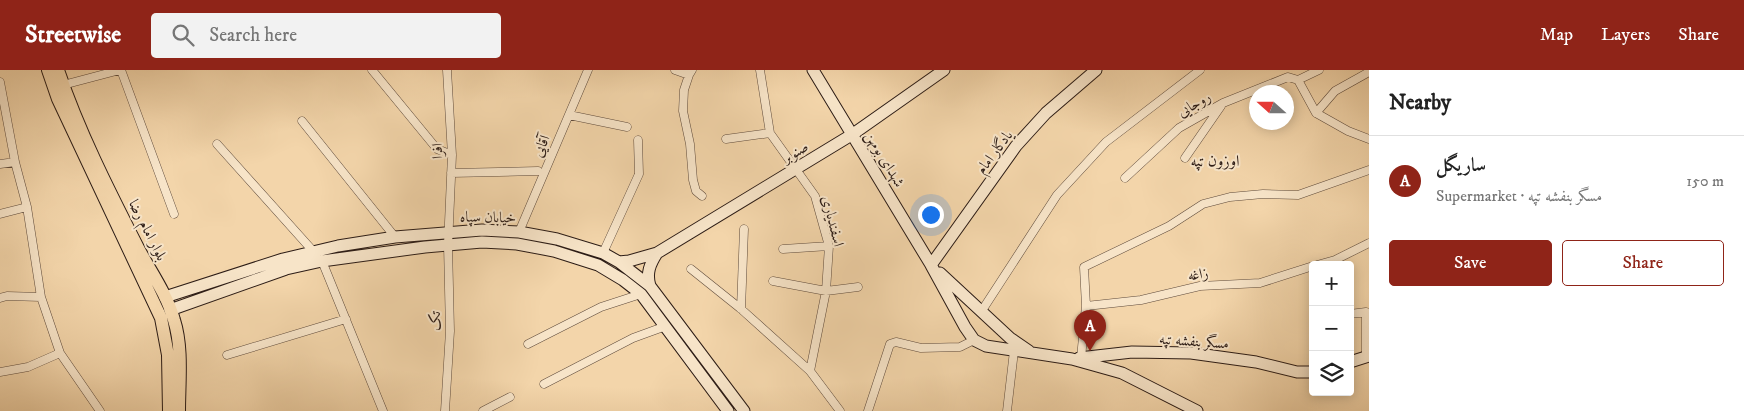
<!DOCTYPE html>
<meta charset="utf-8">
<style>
:root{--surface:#fff;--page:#f2f2f2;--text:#222;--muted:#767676;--line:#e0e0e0;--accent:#8f2418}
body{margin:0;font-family:"IM FELL DW Pica",Amiri,serif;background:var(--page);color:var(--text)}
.controls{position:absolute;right:15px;bottom:15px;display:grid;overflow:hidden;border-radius:5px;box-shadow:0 2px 12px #0003}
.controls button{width:45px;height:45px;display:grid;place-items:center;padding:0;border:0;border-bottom:1px solid var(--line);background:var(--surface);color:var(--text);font:25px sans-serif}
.compass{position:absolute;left:1249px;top:15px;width:45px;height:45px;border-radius:50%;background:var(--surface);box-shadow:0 2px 12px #0003;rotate:291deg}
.you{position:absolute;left:930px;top:144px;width:18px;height:18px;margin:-12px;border:4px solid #fff;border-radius:50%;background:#1a73e8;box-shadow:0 0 0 8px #1a73e833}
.badge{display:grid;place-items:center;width:32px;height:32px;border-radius:50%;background:var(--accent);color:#fff;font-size:16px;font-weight:700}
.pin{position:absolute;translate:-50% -41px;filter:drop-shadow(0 1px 2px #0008)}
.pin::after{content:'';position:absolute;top:26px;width:18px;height:15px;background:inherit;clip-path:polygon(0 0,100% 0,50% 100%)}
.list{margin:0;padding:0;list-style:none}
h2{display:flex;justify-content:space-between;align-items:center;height:65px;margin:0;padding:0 20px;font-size:21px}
h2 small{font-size:16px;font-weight:400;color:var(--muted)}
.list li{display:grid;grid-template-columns:32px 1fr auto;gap:15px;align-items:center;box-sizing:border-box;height:90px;padding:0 20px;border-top:1px solid var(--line)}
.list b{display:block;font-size:19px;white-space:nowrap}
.list p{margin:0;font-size:16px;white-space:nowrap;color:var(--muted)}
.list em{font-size:16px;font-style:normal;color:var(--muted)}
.actions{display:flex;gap:10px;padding:15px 20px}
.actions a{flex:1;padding:11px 0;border:1px solid var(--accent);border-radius:5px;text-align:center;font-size:18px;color:var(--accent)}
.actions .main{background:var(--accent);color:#fff}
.icon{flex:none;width:28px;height:28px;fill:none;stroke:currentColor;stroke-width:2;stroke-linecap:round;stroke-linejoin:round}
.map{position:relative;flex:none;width:1369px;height:341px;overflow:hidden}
header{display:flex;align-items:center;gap:30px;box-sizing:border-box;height:70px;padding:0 25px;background:var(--accent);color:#fff}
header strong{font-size:24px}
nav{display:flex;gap:28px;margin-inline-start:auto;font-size:18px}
.search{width:350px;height:45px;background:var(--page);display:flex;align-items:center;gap:12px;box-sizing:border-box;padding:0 18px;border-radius:5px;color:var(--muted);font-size:19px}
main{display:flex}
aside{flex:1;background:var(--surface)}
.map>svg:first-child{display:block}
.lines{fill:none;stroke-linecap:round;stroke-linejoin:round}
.street-casing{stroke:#5e4a3b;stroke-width:9}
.secondary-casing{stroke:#2c1c16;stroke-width:13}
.primary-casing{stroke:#2c1c16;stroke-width:14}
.street{stroke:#f7e4c8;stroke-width:8}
.secondary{stroke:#f7e4c8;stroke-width:11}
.primary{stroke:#f3d5aa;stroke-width:12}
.labels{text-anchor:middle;stroke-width:4;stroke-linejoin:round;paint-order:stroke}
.street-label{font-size:15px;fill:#2c1c16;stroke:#f7e4c8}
.neighbourhood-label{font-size:16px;fill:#2c1c16;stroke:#f7e4c8}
</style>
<header>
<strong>Streetwise</strong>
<div class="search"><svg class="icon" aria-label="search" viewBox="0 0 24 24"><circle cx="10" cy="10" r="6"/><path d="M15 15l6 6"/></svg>Search here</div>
<nav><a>Map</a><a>Layers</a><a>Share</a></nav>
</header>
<main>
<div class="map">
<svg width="1369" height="341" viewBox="0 0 1369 341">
<rect width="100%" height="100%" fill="#f3d5aa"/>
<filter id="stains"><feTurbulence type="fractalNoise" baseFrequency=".004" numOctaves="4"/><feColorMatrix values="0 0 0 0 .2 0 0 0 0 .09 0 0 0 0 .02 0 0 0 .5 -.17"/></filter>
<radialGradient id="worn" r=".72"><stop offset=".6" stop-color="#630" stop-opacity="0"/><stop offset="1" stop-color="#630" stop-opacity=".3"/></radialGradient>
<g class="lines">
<g class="street-casing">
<path id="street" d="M121 0 174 144
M372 0 437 79 452 85
M675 0 689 5 692 0
M760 0 770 63 815 126 829 176 826 221 810 301 840 341
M689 5 684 20 683 41 690 74 693 110 696 121 702 126
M1298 10 1316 43
M0 12 15 92 27 137 41 227 60 283 100 341
M63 15 120 0
M1316 43 1335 21 1369 2
M1316 43 1348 61 1369 69
M569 45 627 57
M302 51 395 167
M726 69 770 63
M217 74 313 181
M1185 88 1221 36
M0 94 15 92
M451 103 538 101
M1125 108 1179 58 1223 33 1288 7 1298 10 1319 0
M0 144 27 137
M519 162 588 0
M783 179 829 176
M603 183 639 104 638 70
M322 191 383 341
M1317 195 1335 190 1369 173
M691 199 741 239 810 301
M773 211 826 221 858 217
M0 228 7 226 41 227
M1086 236 1141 230 1200 216 1260 213 1313 196
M741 239 744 159
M981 242 1057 125 1106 72 1200 0
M1350 244 1366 242V286
M528 274 601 237 641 224
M227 285 346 249
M1081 288 1086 236 1084 197 1169 156 1203 134 1230 127 1263 124 1298 125 1369 100
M0 302 28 297 60 283
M544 314 633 268 666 256
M445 341 450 261 448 175 452 85 447 0
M483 341 510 327
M868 341 890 274 896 272 921 278 960 277 974 270
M1007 341 1014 281"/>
</g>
<g class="secondary-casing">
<path id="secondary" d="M813 0 931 195 965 257 974 270 986 276 1072 289 1122 303 1197 341
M619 192 629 191 657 183 853 64 944 0
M931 195 1016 76 1046 43 1096 0
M940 203 1010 268 1029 281
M650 216C646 203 650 194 657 183
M165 227 283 189 338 176 395 167 482 160 519 162 557 169 603 183 619 192 650 216 744 341
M170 240 286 199 322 191 425 177 482 172 517 174 554 181 598 195 623 210 641 224 728 341
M1079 288 1132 282 1191 283 1256 292 1297 302H1313
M1350 292 1369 286"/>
</g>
<g class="primary-casing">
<path id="primary" d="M48 0 58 29 161 248 168 285 169 341
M58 0C78 60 109 121 138 178 150 201 167 224 174 250 183 278 179 312 179 341"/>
</g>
<use href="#street" class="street"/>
<use href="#secondary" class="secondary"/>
<use href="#primary" class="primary"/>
</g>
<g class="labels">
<g class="street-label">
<text transform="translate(1194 34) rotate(-30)" y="5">روجایی</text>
<text transform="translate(541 76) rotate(-67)" y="5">آقایی</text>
<text transform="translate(437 81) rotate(-91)" y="5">افرا</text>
<text transform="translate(795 82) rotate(-32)" y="5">صنوبر</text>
<text transform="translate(994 82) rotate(-53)" y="5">یادگار امام</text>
<text transform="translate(885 89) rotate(59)" y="5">شهدای بومهن</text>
<text transform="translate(488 147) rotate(1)" y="5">خیابان سپاه</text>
<text transform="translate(833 151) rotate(76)" y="5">اسفندیاری</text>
<text transform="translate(148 160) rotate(63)" y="5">بلوار امام رضا</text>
<text transform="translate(1198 204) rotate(-8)" y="5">زاغه</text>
<text transform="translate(435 251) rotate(-90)" y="5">تک</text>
<text transform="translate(1194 271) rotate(4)" y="5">مسگر بنفشه تپه</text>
</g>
<g class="neighbourhood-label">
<text x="1215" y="96">اوزون تپه</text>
</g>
</g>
<rect width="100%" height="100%" filter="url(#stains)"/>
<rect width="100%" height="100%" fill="url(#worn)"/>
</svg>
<div class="controls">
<button>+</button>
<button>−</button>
<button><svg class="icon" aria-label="layers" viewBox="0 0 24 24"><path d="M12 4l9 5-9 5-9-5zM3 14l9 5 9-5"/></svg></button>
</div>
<svg class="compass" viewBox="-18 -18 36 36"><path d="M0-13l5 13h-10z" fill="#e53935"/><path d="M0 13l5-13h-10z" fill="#767676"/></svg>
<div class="you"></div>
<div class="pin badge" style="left:1090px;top:281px">A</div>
</div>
<aside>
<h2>Nearby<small></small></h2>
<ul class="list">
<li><span class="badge">A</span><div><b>ساریگل</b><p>Supermarket · مسگر بنفشه تپه</p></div><em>150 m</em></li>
</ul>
<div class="actions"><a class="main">Save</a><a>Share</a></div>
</aside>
</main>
